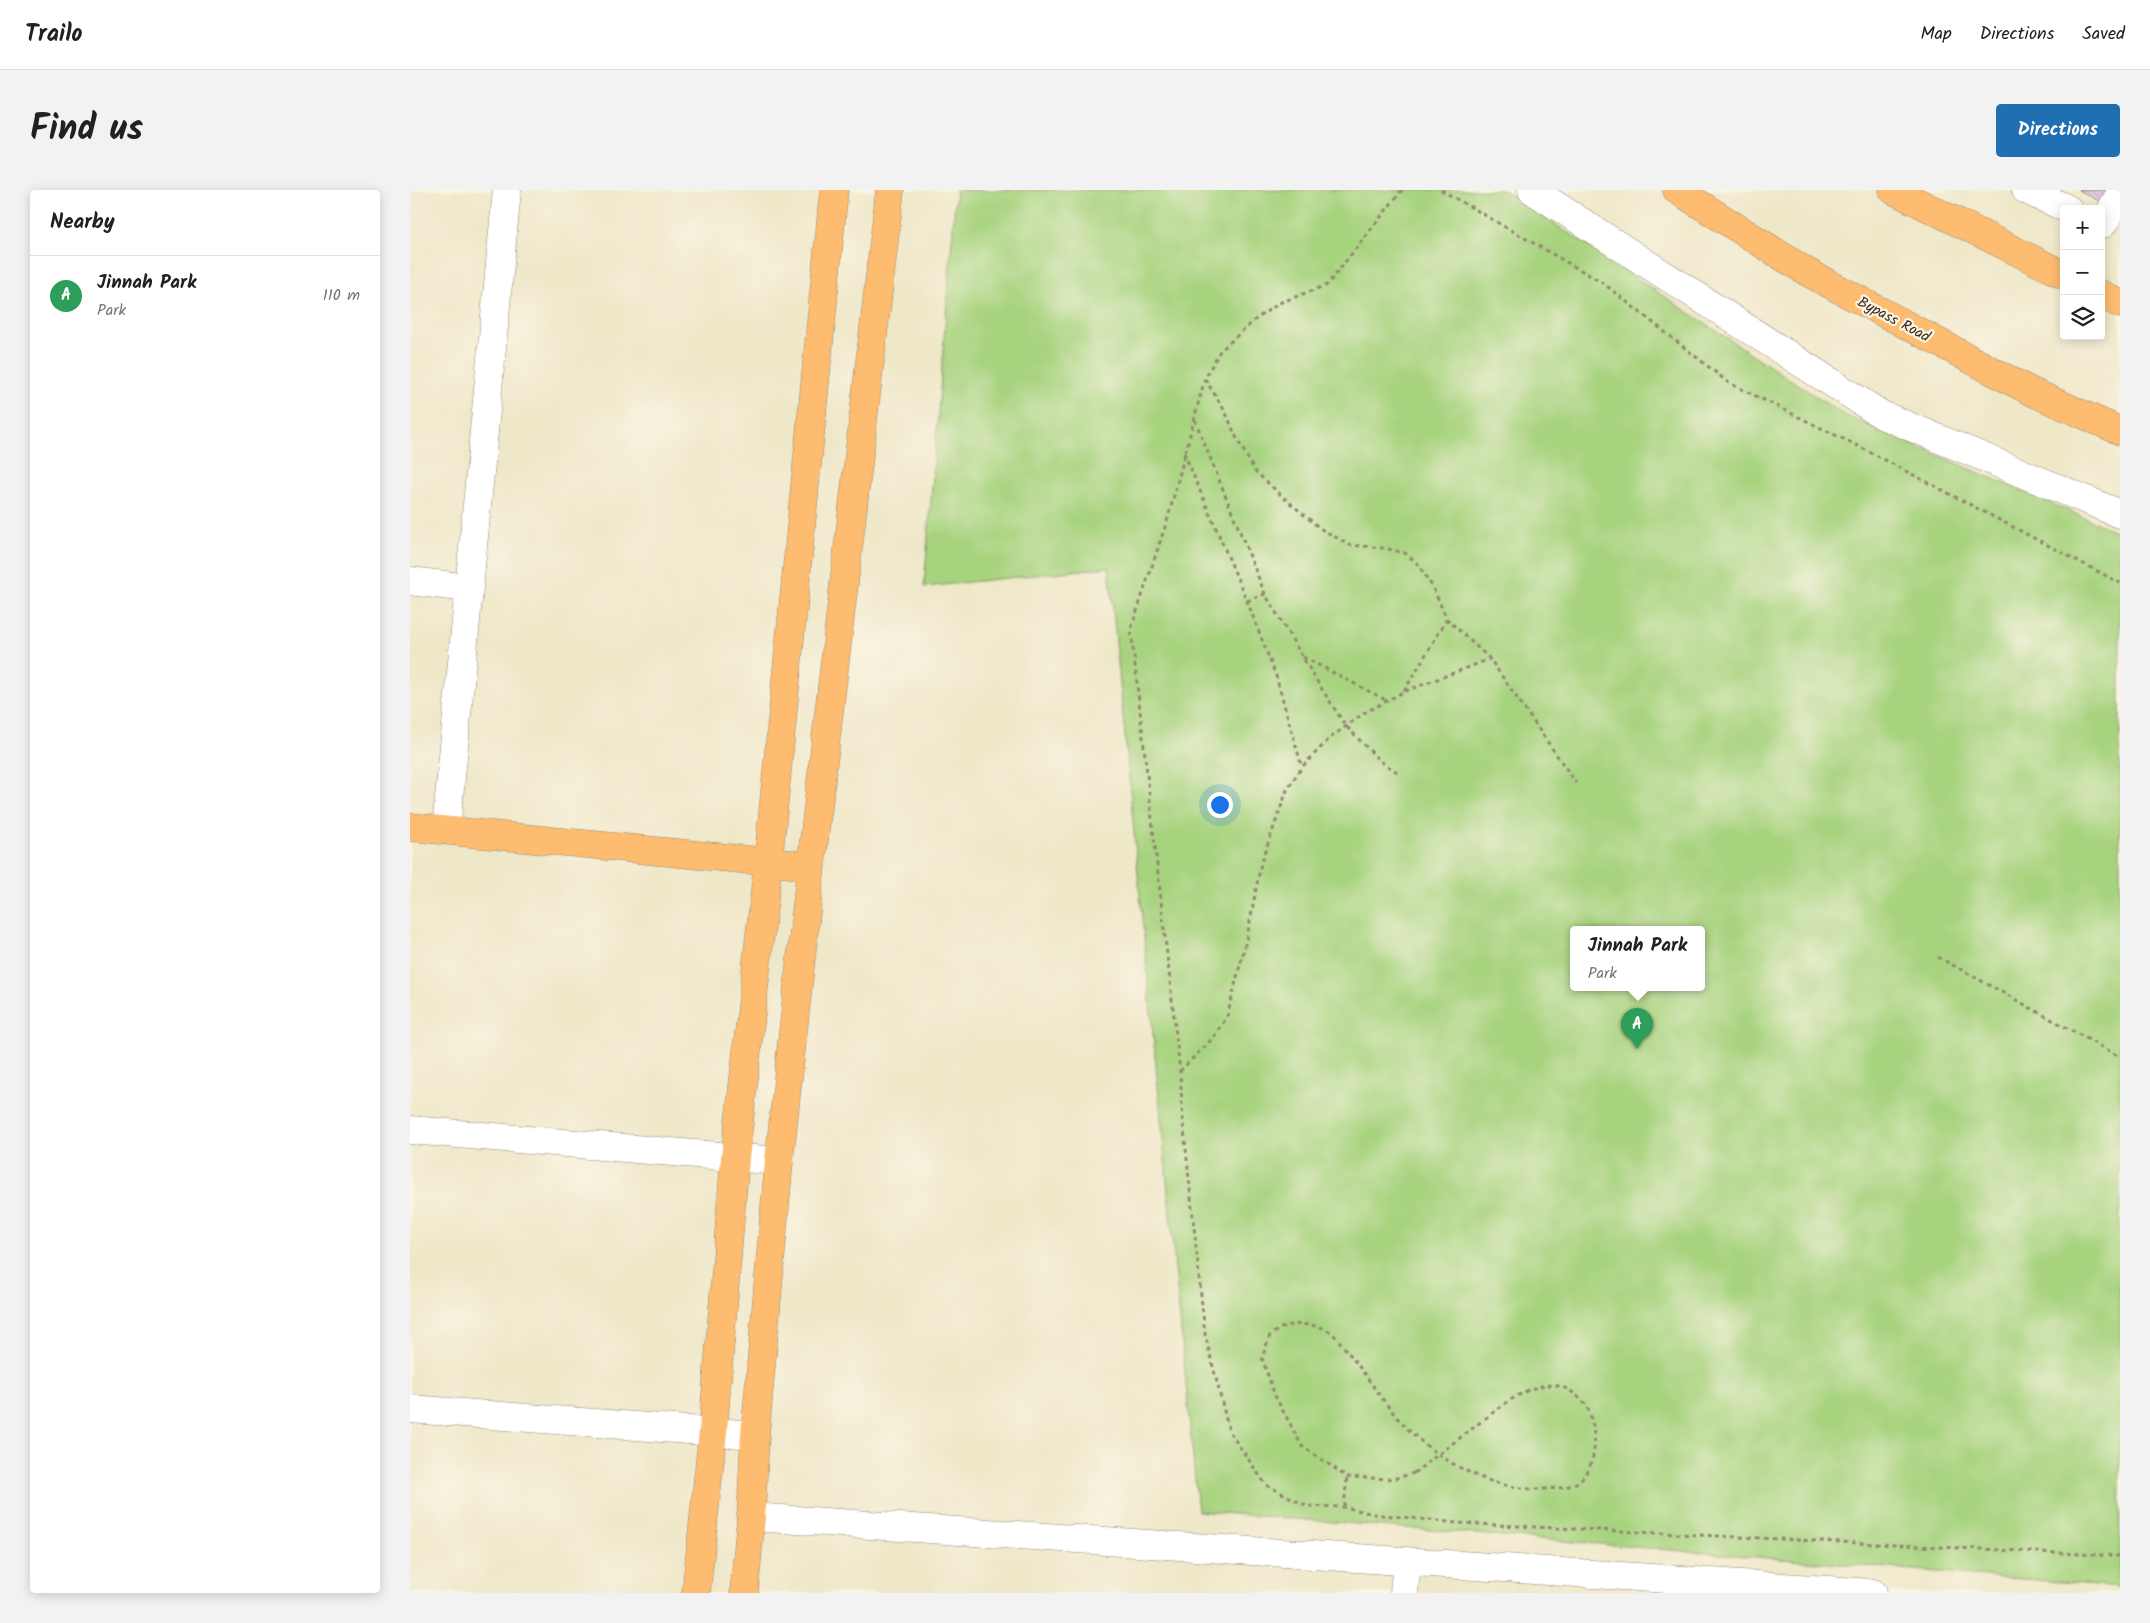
<!DOCTYPE html>
<meta charset="utf-8">
<style>
:root{--surface:#fff;--page:#f2f2f2;--text:#202124;--muted:#757577;--line:#e0e0e0;--accent:#1f6fb2}
body{margin:0;font-family:Kalam,sans-serif;background:var(--page);color:var(--text)}
.controls{position:absolute;right:15px;top:15px;display:grid;overflow:hidden;border-radius:5px;box-shadow:0 2px 12px #0003}
.controls button{width:45px;height:45px;display:grid;place-items:center;padding:0;border:0;border-bottom:1px solid var(--line);background:var(--surface);color:var(--text);font:25px sans-serif}
.you{position:absolute;left:809px;top:614px;width:18px;height:18px;margin:-12px;border:4px solid #fff;border-radius:50%;background:#1a73e8;box-shadow:0 0 0 8px #1a73e833}
.badge{display:grid;place-items:center;width:32px;height:32px;border-radius:50%;background:var(--accent);color:#fff;font-size:16px;font-weight:700}
.pin{position:absolute;translate:-50% -41px;filter:drop-shadow(0 1px 2px #0008)}
.pin::after{content:'';position:absolute;top:26px;width:18px;height:15px;background:inherit;clip-path:polygon(0 0,100% 0,50% 100%)}
.popup{position:absolute;left:1160px;top:736px;width:135px;height:65px;box-sizing:border-box;display:grid;place-content:center;border-radius:5px;background:var(--surface);filter:drop-shadow(0 1px 4px #0005);font-size:16px;white-space:nowrap;color:var(--muted)}
.popup b{font-size:19px;color:var(--text)}
.popup::after{content:'';position:absolute;left:50%;top:100%;margin-left:-10px;border:10px solid transparent;border-top-color:var(--surface)}
.list{margin:0;padding:0;list-style:none}
h2{display:flex;justify-content:space-between;align-items:center;height:65px;margin:0;padding:0 20px;font-size:21px}
h2 small{font-size:16px;font-weight:400;color:var(--muted)}
.list li{display:grid;grid-template-columns:32px 1fr auto;gap:15px;align-items:center;box-sizing:border-box;height:80px;padding:0 20px;border-top:1px solid var(--line)}
.list b{display:block;font-size:19px;white-space:nowrap}
.list p{margin:0;font-size:16px;white-space:nowrap;color:var(--muted)}
.list em{font-size:16px;font-style:normal;color:var(--muted)}
.icon{flex:none;width:28px;height:28px;fill:none;stroke:currentColor;stroke-width:2;stroke-linecap:round;stroke-linejoin:round}
.map{position:relative;flex:none;width:1710px;height:1403px;overflow:hidden;border-radius:5px}
header{display:flex;align-items:center;gap:30px;box-sizing:border-box;height:70px;padding:0 25px;background:var(--surface);border-bottom:1px solid var(--line)}
header strong{font-size:24px}
nav{display:flex;gap:28px;margin-inline-start:auto;font-size:18px}
.intro{display:flex;align-items:center;justify-content:space-between;box-sizing:border-box;height:120px;padding:0 30px}
h1{margin:0;font-size:35px}
.button{padding:12px 22px;border-radius:5px;background:var(--accent);color:#fff;font-size:18px;font-weight:700}
main{display:flex;gap:30px;padding:0 30px}
aside{flex:1;background:var(--surface);border-radius:5px;box-shadow:0 2px 12px #0003}
.map>svg:first-child{display:block}
.green{fill:#a7d37f;stroke:#717e4e;fill-rule:evenodd}
.building{fill:url(#building-back-hatch)}
.lines{fill:none;stroke-linecap:round;stroke-linejoin:round}
.minor-casing{stroke:#948873;stroke-width:29}
.major-casing{stroke:#948873;stroke-width:29}
.path{stroke:#948873;stroke-width:3;stroke-dasharray:4 4;stroke-linecap:butt}
.minor{stroke:#fff;stroke-width:28}
.major{stroke:#fdbc70;stroke-width:28}
.path-bridge{stroke:#948873;stroke-width:3;stroke-dasharray:4 4;stroke-linecap:butt}
.labels{text-anchor:middle;stroke-width:4.5;stroke-linejoin:round;paint-order:stroke}
.street-label{font-size:15px;fill:#3b2a1e;stroke:#fcf5e5}
</style>
<header>
<strong>Trailo</strong>
<nav><a>Map</a><a>Directions</a><a>Saved</a></nav>
</header>
<div class="intro"><h1>Find us</h1><a class="button">Directions</a></div>
<main>
<aside>
<h2>Nearby<small></small></h2>
<ul class="list">
<li><span class="badge" style="background:#2e9e5b">A</span><div><b>Jinnah Park</b><p>Park</p></div><em>110 m</em></li>
</ul>
</aside>
<div class="map">
<svg width="1710" height="1403" viewBox="0 0 1710 1403">
<defs>
<pattern id="building-back-hatch" width="6" height="6" patternUnits="userSpaceOnUse" patternTransform="scale(1.25)"><rect width="6" height="6" fill="#cba6db"/><path d="M-1 5l2 2M0 0l6 6M5-1l2 2" fill="none" stroke="#a687b1"/></pattern>
</defs>
<rect width="100%" height="100%" fill="#fcf5e5"/>
<filter id="ink" filterUnits="userSpaceOnUse"><feTurbulence type="fractalNoise" baseFrequency=".02" numOctaves="2"/><feDisplacementMap in="SourceGraphic" scale="10" xChannelSelector="R" yChannelSelector="G"/><feConvolveMatrix kernelMatrix="1 2 1 2 8 2 1 2 1" color-interpolation-filters="sRGB"/></filter>
<filter id="wash" filterUnits="userSpaceOnUse"><feTurbulence type="fractalNoise" baseFrequency=".0096" numOctaves="4" result="noise"/><feDisplacementMap in="SourceGraphic" scale="20" xChannelSelector="R" yChannelSelector="G"/><feGaussianBlur stdDeviation="1.12" result="paint"/><feColorMatrix in="noise" values="0 0 0 0 0 0 0 0 0 0 0 0 0 0 0 0 0 1.4 0 .05"/><feComposite in="paint" operator="in"/></filter>
<g filter="url(#wash)">
<rect width="100%" height="100%" fill="#eee7c8"/>
<path class="green" d="M546 0H1093L1434 225 1710 343V1397L788 1321 699 377 514 397ZM1163 740H1291V798H1163Z"/>
<g id="blocks">
<path class="building" d="M1669 0H1700L1693 13Z"/>
</g>
</g>
<g filter="url(#ink)">
<use href="#blocks" fill-opacity="0" stroke="#948873" stroke-width="1"/>
<g class="lines">
<g class="minor-casing">
<path id="minor" d="M1122 0 1472 225 1710 324
M1616 0 1658 19
M1693 34 1710 4
M0 391 58 398
M36 640 97 0
M0 940 369 971
M0 1219 345 1245
M341 1327 1463 1403
M994 1403 997 1371"/>
</g>
<g class="major-casing">
<path id="major" d="M1267 0 1397 82 1620 201 1710 241
M1483 0 1654 85
M1691 104 1710 114
M0 637 401 676
M286 1403 303 1241 325 968 358 673 424 0
M334 1403 341 1327 345 1245 369 971 401 676 480 0"/>
</g>
<path class="path" d="M992 0 917 95 869 113 846 129 810 161 795 188 758 328 721 439 770 882 773 930 795 1144 819 1241 856 1295 897 1316 934 1317 964 1324 1047 1333 1710 1366
M1031 0 1193 93 1319 193 1448 256 1710 393
M795 189 815 221 827 249 845 281 873 307 911 339 940 355 974 358 995 363 1008 374 1022 396 1037 429 1080 469 1166 593
M785 230 855 404 908 493 935 535 970 571 987 582
M774 263 837 411 866 486 892 577
M837 411 855 404
M893 467 976 510
M994 501 1037 429
M1528 767 1710 867
M770 881 803 848 817 827 837 747 851 673 877 600 892 577 920 548 954 523 993 502 1080 469
M1004 1283 983 1289 937 1287 892 1256 865 1206 852 1168 860 1145C865 1142 871 1138 876 1136 888 1133 910 1134 920 1142 925 1145 929 1151 933 1156 949 1175 962 1196 978 1216 1012 1262 1074 1301 1132 1299 1150 1298 1168 1299 1178 1280 1187 1263 1186 1241 1179 1222 1177 1214 1169 1207 1162 1202 1132 1181 1096 1213 1072 1231
M934 1317 937 1287"/>
<use href="#minor" class="minor"/>
<use href="#major" class="major"/>
<path class="path-bridge" d="M1004 1283 1072 1231"/>
</g>
</g>
<g class="labels">
<g class="street-label">
<text transform="translate(1484 129) rotate(28)" y="5">Bypass Road</text>
</g>
</g>
</svg>
<div class="controls">
<button>+</button>
<button>−</button>
<button><svg class="icon" aria-label="layers" viewBox="0 0 24 24"><path d="M12 4l9 5-9 5-9-5zM3 14l9 5 9-5"/></svg></button>
</div>
<div class="you"></div>
<div class="pin badge" style="left:1227px;top:859px;background:#2e9e5b">A</div>
<div class="popup"><b>Jinnah Park</b>Park</div>
</div>
</main>
